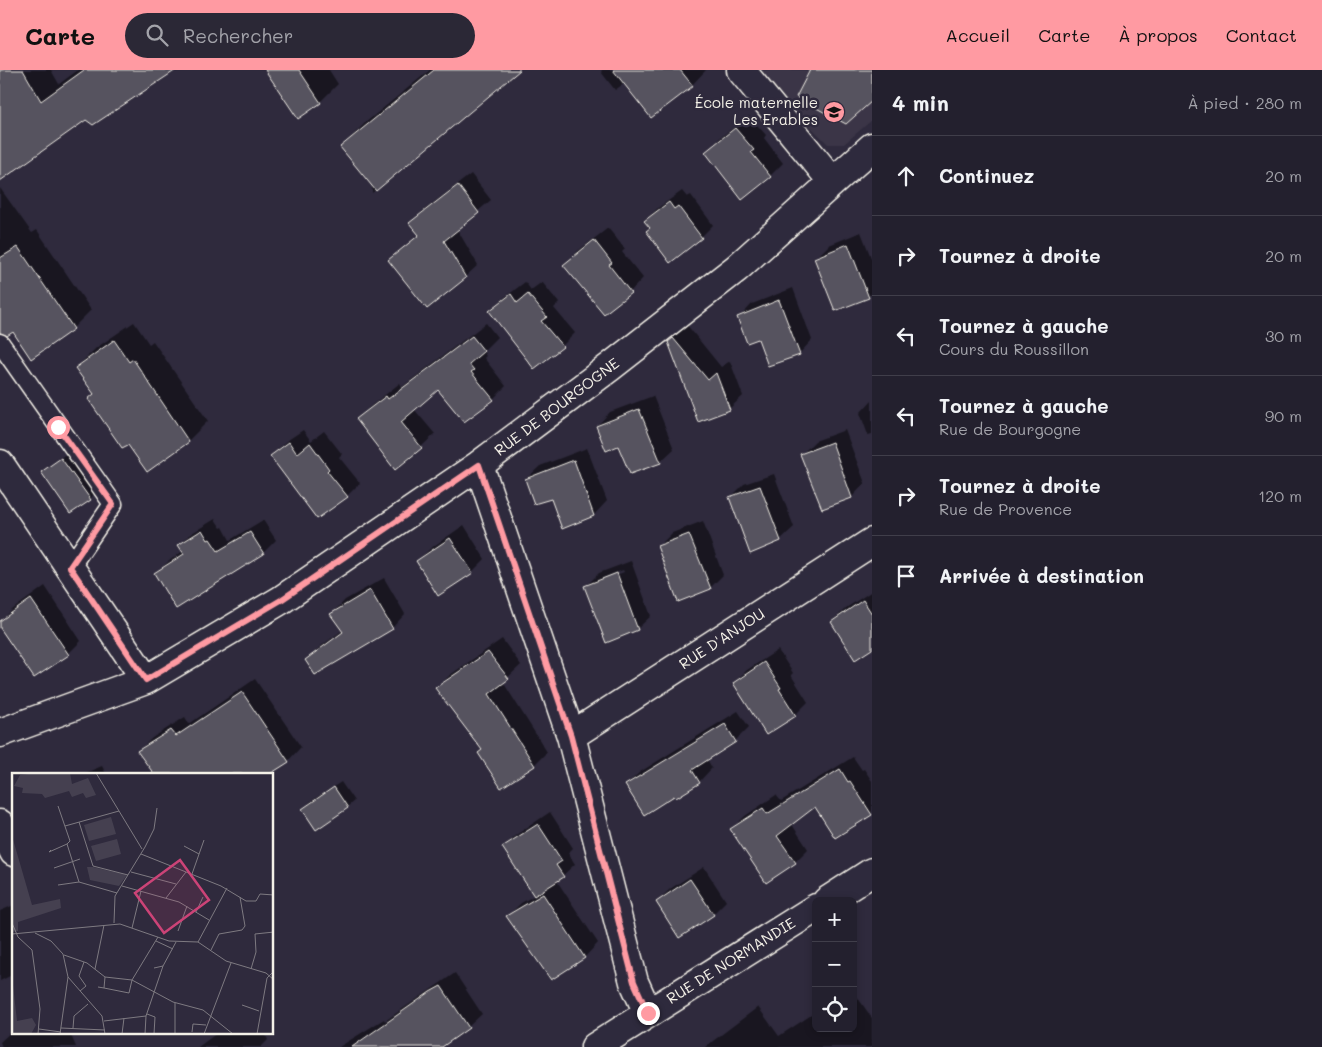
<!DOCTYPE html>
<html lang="fr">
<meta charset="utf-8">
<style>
:root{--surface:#23202e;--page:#2b2836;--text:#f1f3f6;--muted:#a3a3aa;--line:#403e4a;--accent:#ff9aa2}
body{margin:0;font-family:Mali,sans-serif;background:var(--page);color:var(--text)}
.controls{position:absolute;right:15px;bottom:15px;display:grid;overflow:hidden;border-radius:8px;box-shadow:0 2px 8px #0003}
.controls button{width:45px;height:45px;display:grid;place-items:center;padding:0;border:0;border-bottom:1px solid var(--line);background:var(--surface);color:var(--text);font:25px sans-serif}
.stop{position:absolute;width:15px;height:15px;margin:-11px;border:4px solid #ff9aa2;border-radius:50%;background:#fff}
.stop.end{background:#ff9aa2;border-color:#fff;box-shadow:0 1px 5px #0008}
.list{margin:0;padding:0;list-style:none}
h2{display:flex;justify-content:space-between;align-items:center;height:65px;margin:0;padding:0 20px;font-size:21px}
h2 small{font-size:16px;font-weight:400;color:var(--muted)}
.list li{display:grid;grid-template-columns:32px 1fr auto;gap:15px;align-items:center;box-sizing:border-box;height:80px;padding:0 20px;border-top:1px solid var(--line)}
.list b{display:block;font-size:19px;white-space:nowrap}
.list p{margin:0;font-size:16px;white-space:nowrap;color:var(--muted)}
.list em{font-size:16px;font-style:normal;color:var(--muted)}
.icon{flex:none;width:28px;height:28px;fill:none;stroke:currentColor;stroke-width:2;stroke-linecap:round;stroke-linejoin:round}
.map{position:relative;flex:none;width:872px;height:977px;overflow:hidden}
header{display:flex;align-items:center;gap:30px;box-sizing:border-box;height:70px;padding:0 25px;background:var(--accent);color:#111}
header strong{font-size:24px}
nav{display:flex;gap:28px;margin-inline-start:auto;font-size:18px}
.search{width:350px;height:45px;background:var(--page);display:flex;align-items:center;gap:12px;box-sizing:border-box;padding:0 18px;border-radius:28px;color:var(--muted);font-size:19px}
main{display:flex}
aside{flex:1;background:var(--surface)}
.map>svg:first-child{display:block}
.built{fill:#3b3647}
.shadow{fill:#0007;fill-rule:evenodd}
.building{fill:#56525f;stroke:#f4f1e8}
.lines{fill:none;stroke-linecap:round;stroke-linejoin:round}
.lane-casing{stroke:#f4f1e8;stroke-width:21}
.street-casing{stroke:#f4f1e8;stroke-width:31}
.lane{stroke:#2f2a3d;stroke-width:18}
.street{stroke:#2f2a3d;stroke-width:28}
.route{stroke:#ff9aa2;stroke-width:6}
.labels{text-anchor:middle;stroke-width:5;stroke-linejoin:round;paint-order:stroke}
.poi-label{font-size:15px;fill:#f4f1e8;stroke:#2f2a3d;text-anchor:end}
.street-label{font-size:15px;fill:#f4f1e8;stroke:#2f2a3d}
.inset-road{fill:none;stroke:#7e7a81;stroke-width:1}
.view{fill:#cc4377;fill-opacity:0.15;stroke:#cc4377;stroke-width:2.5}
.inset-edge{fill:none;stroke:#f4f1e8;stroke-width:2.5}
</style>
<header>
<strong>Carte</strong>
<div class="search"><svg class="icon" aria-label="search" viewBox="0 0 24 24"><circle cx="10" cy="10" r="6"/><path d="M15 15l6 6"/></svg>Rechercher</div>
<nav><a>Accueil</a><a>Carte</a><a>À propos</a><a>Contact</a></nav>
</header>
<main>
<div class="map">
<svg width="872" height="977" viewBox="0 0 872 977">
<rect width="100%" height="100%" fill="#2f2a3d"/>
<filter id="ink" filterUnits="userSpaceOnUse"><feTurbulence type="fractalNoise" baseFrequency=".02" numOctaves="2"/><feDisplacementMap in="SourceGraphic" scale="10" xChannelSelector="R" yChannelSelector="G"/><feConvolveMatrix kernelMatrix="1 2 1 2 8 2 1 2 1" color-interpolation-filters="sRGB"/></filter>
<g filter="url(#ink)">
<path class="built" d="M759 0H872V50L844 74H828L787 33Z"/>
<path class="shadow" d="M0 0H51L59 14 78 0H174L86 48 0 110Z
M266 0H329L338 14 320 32Z
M430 0H519L372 123V114L342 77 365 53Z
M602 0H706L692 15 625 13 615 20 601 2Z
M749 46 766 65 764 68 783 93 770 106 707 82 720 68Z
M471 104 491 130 457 159 478 195 465 207 390 190 419 164 411 153 423 141Z
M0 118 32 163 37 160 91 240 73 258 32 287 14 260 0 253Z
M682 121 687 127 691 125 713 155 701 167 651 158 645 151 658 138Z
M608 158 625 179 622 182 643 208 630 222 604 243 565 195 578 181Z
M861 162 872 190V223L868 227 816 188 829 175Z
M525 212 531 220 542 212 559 233 554 238 575 263 562 276 490 242 504 228Z
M793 218 812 270 799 284 758 267 739 248 752 234Z
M134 252 149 274 153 271 208 351 188 371 95 324 76 298 96 278Z
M486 253 497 267 483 281 486 286 484 288 506 316 493 329 438 319 414 339 435 364 421 377 357 349 371 336 400 313 402 317Z
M687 255 721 297 730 291 743 326 729 339 669 272Z
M653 326 674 379 660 392 619 374 597 356 610 342Z
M872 330V364L868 365 860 343Z
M303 360 311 371 324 361 342 384 339 387 360 413 347 426 272 386 285 372Z
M845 360 865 413 852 427 823 438 801 385 815 371Z
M587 378 607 431 594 445 563 457 552 427 526 409 540 396Z
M68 382 96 422 90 429 43 402Z
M774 404 794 457 780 470 730 428 744 414Z
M215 449 221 458 223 457 230 470 263 450 276 470 263 483 177 537 156 503 169 491 183 481 179 475 192 463Z
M703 451 723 505 710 518 659 476 672 463Z
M464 455 485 489 472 502 417 491 431 478Z
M631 491 651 546 637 559 586 516 599 503ZM623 500 624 502 600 511V509Z
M384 508 405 544 392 558 307 590 320 577 343 560 332 544 345 530Z
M45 516 81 571 68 584 0 555V552L12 540Z
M872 521V577L832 552 846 538Z
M502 569 521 595 503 612 547 682 534 695 483 680 436 619 450 605Z
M778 580 793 603 791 605 808 632 795 645 734 613 747 600Z
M255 609 301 677 288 691 268 704H244L235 691 214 704H155L139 681 152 668 185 647 189 654Z
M738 641 749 657 735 671 707 689 712 698 699 712 674 725 626 715 640 702Z
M853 687 862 700 864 699 872 711V743L836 767 815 735 791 753 808 779 795 792 732 759 745 746 776 725 781 731Z
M102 696 106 704H83Z
M341 712 354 731 347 737 304 739 310 732Z
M550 742 573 778 568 783 575 794 557 811 598 873 585 887 551 908 508 846 521 833 535 825 504 777 516 765Z
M704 797 726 831 713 844 657 832 670 819Z
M14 835V904L0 911V841Z
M455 903 482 944 468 957 440 977H339L384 949 385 951Z
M853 921 872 948V977H705L758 937 779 966 816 942V958H853Z
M14 959V963H70L76 977H2L0 972Z
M217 963H265L268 970 261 977H198Z"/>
<path class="building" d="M0 0H23L41 31 84 0H176L93 55 86 50 0 111Z
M265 0H299L321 33 298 49Z
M434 0H520L376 121 340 77Z
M613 0H680L693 16 651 48Z
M810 0H872V31L846 54 796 27Z
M735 58 754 80 751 82 771 107 742 130 705 82Z
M458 115 479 143 444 171 466 208 427 239 388 190 419 165 409 153Z
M669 132 674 139 678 136 702 168 670 193 646 161 650 158 644 151Z
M594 170 612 193 609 195 631 223 604 244 563 195Z
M848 174 869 228 835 241 814 188Z
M18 177 74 259 31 289 13 262 7 266 0 263V188Z
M511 224 517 233 528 224 547 247 541 251 563 277 534 299 489 241Z
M779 230 800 285 768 296 758 269 747 273 737 247Z
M472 266 484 281 469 294 474 300 471 302 494 330 464 352 438 320 401 352 422 378 395 400 356 349 386 326 388 329Z
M673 268 708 310 716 303 730 340 698 352 668 272Z
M114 270 129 292 133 289 189 372 147 402 128 375 122 378 88 329 94 324 75 298Z
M639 339 661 393 630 404 618 376 606 381 596 356Z
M289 372 297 384 310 373 329 399 327 401 348 427 317 449 270 386Z
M832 372 852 428 822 439 800 384Z
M61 388 91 430 70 444 41 402Z
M574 390 594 446 562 459 551 429 534 434 525 409Z
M760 416 781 471 750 484 729 427Z
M202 460 208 470 210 469 218 481 250 462 264 484 176 539 154 503 184 484 178 475Z
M689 464 711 519 678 532 657 476Z
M450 468 473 503 438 526 416 491Z
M617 503 638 560 606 573 584 516Z
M370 520 393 559 315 605 305 590 343 562 330 544Z
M31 529 69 585 34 608 0 558V551Z
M863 530 872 544V579L855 590 831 552Z
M488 582 509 609 489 624 535 696 501 718 478 683 482 680 435 618Z
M764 592 781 618 779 619 796 646 766 665 733 613Z
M242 622 289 692 270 704H154L137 681 171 660 176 666Z
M725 654 736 672 692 700 700 713 676 728 674 726 644 745 625 715Z
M840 699 848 712 850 711 872 745 835 768 815 737 777 766 796 793 766 813 730 759 763 738 767 744Z
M334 717 348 738 316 760 302 739Z
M538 754 562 791 556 795 564 807 534 826 502 777Z
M690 809 714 845 679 868 656 832Z
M543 824 585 888 551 910 506 846Z
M441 916 469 958 442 977H352L430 922Z"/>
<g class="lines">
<g class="lane-casing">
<path id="lane" d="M0 273 113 434 70 497"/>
</g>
<g class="street-casing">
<path id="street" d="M741 0 833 112
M0 394 146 610
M479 395 571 666 634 912 648 943
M0 663 146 610 281 530 479 395 610 297 737 198 872 77
M571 666 872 472
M0 754 14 782
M827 831 872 802
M595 977 816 838"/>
</g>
<use href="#lane" class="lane"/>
<use href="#street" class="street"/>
</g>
</g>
<g class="lines" filter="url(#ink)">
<path class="route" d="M58 357 113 434 70 497 146 610 281 530 479 395 571 666 634 912 648 943"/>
</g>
<defs>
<g id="school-disc" transform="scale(1.125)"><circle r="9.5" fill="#ff9aa2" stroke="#2f2a3d"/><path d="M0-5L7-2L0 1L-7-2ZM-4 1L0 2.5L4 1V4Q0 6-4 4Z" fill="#111"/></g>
</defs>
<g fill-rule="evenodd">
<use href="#school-disc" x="834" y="42"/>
</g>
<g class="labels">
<g class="poi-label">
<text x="818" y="38">École maternelle<tspan x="818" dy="17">Les Erables</tspan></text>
</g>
<g class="street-label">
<text transform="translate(557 337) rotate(-37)" y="5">RUE DE BOURGOGNE</text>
<text transform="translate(722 569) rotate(-33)" y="5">RUE D'ANJOU</text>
<text transform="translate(731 891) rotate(-32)" y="5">RUE DE NORMANDIE</text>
</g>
</g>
<g transform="translate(12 703)">
<rect width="261" height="261" fill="#2f2a3d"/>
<path d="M24 0H58L60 11 76 5 84 22 74 25 71 20 60 24 57 18 33 25 30 21 10 20 11 15 2 13 8 2ZM99 44 104 61 77 68 72 52ZM0 63 20 132 48 126 49 135 6 149V158L0 159ZM105 66 109 81 84 88 79 73ZM75 94H81L115 102 107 113 78 107ZM0 203 5 248 20 245 24 252 19 261H0Z" fill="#454050"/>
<path class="inset-road" d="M84 0 130 76M46 33 58 68 55 71 67 109M67 49 81 93 116 102M53 53 107 38M172 73 187 81M39 77 37 79 55 71M129 81 209 113 234 128H244L248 121 262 122M42 95 68 86M119 99 164 111M180 101 192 67M46 112 67 109 105 120M110 113 167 129 197 147M154 125 174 99M184 139 191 124M0 150 6 164 20 177 28 236 26 261M102 150 103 123 133 74 142 56 145 35M120 155 129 118M166 158 175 133M23 160 39 168 51 181 56 204 90 243 93 261M0 161 108 151 157 168 186 169 214 188 254 200 262 207M144 168 161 176M186 169 215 115M199 177 207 161 230 157 233 153 228 124M52 182 75 190 93 204 120 207 161 229 191 237 221 261M142 195 151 193 164 169M83 196 92 152M239 196 244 179 243 161 262 159M86 214 92 215 93 204M92 215 117 220 120 207 146 164M68 218 74 213 67 203 72 189M230 232 247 238M135 241 143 244 142 261M92 248 134 243M49 255 93 257M61 255 62 243 76 231M27 256 49 259M180 259 181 251 194 252M48 261 56 204M110 261 112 245M133 261 134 243 151 193M163 261V230M192 261 219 190M245 261 255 205 262 198"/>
<path class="view" d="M168 87 197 127 152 160 123 120Z"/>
<rect width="261" height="261" class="inset-edge"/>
</g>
</svg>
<div class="controls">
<button>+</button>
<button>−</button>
<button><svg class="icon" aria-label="locate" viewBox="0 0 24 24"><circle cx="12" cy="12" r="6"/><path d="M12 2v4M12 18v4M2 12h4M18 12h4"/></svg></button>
</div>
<div class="stop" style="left:58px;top:357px"></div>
<div class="stop end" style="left:648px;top:943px"></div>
</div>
<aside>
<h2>4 min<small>À pied · 280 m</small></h2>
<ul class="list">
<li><svg class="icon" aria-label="ahead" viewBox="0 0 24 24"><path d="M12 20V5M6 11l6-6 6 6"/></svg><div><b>Continuez</b></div><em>20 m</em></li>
<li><svg class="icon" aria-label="right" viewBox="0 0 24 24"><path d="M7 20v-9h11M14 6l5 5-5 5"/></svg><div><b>Tournez à droite</b></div><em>20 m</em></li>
<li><svg class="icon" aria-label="left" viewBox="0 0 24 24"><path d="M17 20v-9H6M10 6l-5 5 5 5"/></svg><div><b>Tournez à gauche</b><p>Cours du Roussillon</p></div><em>30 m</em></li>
<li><svg class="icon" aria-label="left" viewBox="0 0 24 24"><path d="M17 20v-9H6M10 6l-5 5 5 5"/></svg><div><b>Tournez à gauche</b><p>Rue de Bourgogne</p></div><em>90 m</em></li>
<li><svg class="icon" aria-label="right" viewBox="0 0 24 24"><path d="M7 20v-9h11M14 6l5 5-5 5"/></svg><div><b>Tournez à droite</b><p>Rue de Provence</p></div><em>120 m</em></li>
<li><svg class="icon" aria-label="arrive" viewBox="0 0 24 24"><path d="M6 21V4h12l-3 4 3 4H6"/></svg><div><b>Arrivée à destination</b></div></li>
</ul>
</aside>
</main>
